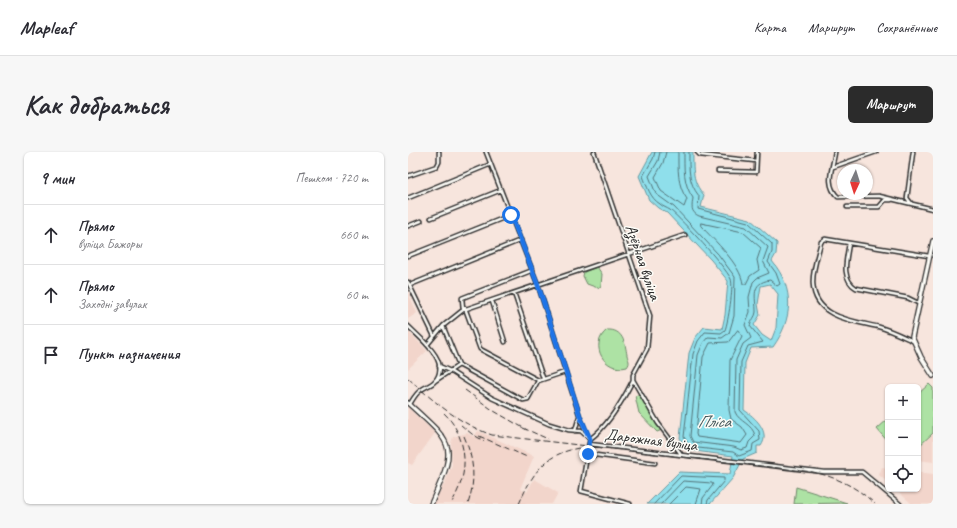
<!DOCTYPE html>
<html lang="ru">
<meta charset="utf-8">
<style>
:root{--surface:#fff;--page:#f7f7f7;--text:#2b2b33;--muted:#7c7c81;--line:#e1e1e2;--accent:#2b2b2b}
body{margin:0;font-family:Caveat,sans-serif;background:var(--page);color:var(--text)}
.controls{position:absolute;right:12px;bottom:12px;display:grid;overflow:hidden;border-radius:6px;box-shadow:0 1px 3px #0004}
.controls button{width:36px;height:36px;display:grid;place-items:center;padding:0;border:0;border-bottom:1px solid var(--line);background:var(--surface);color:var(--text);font:20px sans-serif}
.compass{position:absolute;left:429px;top:12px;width:36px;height:36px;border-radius:50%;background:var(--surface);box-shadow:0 1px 3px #0004;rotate:184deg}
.stop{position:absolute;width:12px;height:12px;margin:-9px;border:3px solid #1a73e8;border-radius:50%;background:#fff}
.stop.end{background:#1a73e8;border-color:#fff;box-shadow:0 1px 4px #0008}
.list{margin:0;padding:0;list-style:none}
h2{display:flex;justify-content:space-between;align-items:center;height:52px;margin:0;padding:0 16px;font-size:17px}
h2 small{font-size:13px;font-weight:400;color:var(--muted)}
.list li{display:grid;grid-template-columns:26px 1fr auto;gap:12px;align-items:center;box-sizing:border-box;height:60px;padding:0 16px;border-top:1px solid var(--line)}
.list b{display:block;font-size:15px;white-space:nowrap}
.list p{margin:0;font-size:13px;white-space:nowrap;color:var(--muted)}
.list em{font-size:13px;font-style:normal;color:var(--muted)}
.icon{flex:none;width:22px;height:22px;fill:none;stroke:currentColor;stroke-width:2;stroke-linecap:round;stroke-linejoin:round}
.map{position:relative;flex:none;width:525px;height:352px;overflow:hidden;border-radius:6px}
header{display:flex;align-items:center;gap:24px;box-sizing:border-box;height:56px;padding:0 20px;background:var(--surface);border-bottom:1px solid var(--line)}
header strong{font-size:19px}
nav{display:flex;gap:22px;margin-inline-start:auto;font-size:14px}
.intro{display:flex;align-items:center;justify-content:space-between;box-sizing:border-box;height:96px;padding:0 24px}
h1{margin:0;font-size:28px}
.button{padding:10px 18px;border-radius:6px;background:var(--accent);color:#fff;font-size:14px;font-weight:700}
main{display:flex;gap:24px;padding:0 24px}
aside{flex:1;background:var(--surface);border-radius:6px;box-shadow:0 1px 3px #0004}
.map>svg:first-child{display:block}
.built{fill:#f2d5cb}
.green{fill:#ade2a4;stroke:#6c8668}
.water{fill:#8fdfeb;stroke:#67979e;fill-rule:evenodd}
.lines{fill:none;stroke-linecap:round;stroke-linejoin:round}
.shore{stroke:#537378;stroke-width:1}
.minor-casing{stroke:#2b2b2b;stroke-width:5.5}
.tertiary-casing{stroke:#2b2b2b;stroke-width:6}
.secondary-casing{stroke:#2b2b2b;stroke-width:6}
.minor{stroke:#fdfcf7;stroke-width:2.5}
.tertiary{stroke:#fdfcf7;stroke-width:3.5}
.secondary{stroke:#fdfcf7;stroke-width:3.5}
.rail{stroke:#2b2b2b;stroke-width:1;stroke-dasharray:6 3;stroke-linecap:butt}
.route{stroke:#1a73e8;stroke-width:5}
.labels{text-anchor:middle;stroke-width:3;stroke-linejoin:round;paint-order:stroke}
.street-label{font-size:16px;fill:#2b2b2b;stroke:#fdfcf7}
.water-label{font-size:17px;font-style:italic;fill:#44585b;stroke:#fdfcf7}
</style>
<header>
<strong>Mapleaf</strong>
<nav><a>Карта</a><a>Маршрут</a><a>Сохранённые</a></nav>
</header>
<div class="intro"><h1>Как добраться</h1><a class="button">Маршрут</a></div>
<main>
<aside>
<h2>9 мин<small>Пешком · 720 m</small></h2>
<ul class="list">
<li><svg class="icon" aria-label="ahead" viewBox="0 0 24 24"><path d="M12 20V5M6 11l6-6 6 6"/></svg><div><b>Прямо</b><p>вуліца Бажоры</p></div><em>660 m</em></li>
<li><svg class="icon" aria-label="ahead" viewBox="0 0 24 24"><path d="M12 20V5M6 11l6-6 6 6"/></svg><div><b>Прямо</b><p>Заходні завулак</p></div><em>60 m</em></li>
<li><svg class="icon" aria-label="arrive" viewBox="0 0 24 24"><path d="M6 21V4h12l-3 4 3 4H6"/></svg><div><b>Пункт назначения</b></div></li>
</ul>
</aside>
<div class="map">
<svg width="525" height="352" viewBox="0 0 525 352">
<rect width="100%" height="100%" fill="#f7e5dd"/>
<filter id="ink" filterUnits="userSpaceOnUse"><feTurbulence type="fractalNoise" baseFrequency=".025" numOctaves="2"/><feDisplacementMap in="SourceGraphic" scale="8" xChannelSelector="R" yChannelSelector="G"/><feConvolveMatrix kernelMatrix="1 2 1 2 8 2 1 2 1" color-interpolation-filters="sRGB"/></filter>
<g filter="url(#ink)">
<path class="built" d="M0 140 9 161 0 167Z
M0 179 19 199 0 217Z
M0 256 27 281 4 313 0 311Z
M70 279 126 304 112 337 119 340 126 327 130 329 150 341 144 352H25L37 331 44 313 43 291 45 285 59 281 66 285Z
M525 282V310L510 308V296Z
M474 315 480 316V331L471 323Z
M510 320 525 322V352H504L487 337H510Z"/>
<path class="green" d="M189 115 194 122 193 134 190 136 179 132 175 124 176 120Z
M199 178C215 177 217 191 219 203 220 208 223 210 219 215 197 221 180 193 199 178Z
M521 232 525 236V281L510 295V242Z
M232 242 254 278 249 280 231 261 227 244Z
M480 267V290L469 277Z
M388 335 439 351 386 352Z"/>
<path class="water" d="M244 0H285C285 17 284 30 296 43L293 55 342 67 369 91 368 102 364 109C387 137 385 167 365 195L343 196 337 211 336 258C347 265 363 280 353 294H349V301L335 307 325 326 302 352H239L271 320 322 322 325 304 279 298 272 286 281 201 287 186 296 175 314 177 317 163 320 129 303 108 259 61 250 56 241 48 231 24ZM362 132 370 142 368 176 363 189 354 183 346 173 352 163 350 152 353 134Z"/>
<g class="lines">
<path class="shore" d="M247 0 245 7 235 24C239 34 242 46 252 52 255 55 259 56 262 58 275 69 316 113 323 127 326 135 320 170 317 178L313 181 297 180 290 189 285 202 276 285 282 295 325 300 331 304 344 299 345 292 352 288 351 279 332 258 333 210 340 194 355 190 342 174C343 169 348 164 348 160 348 145 342 131 362 128L369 134 372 132 368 121 360 110 364 100V92L340 70 290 57 291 44C280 30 281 18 281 0
M252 0 250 9 241 24 248 42 266 55 310 102 327 125 326 164 321 181 314 186 300 185 295 191 290 203 282 284 285 290 326 295 333 298 339 296 341 290 347 284C345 272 331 270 327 260L328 208 335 192 343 186 337 173 342 160 341 145 345 130 349 126 361 121 355 109 360 95 338 75 291 64C282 60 284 54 285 46 275 32 276 16 276 0
M258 0 255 11 247 25 253 39 276 55 279 47C269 34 270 16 270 0
M293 71 335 80 353 96 349 108 351 118 342 124 338 132H335C333 113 306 88 293 74Z
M330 178 334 184 322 208 321 258 323 267 334 275 339 283 333 291 289 285 288 282 295 205 302 191 320 190Z
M246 352 273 324 316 326V329L300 348 299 352
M253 352 275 329 304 331 305 333 295 346 294 352
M261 352 278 335 293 337 288 352"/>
<g class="minor-casing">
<path id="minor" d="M78 0 130 133 172 265 179 282
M289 0 292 3 348 9
M427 0C425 16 416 32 430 45L471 44 525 57
M425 15 468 0
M310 19 348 20 349 0
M0 24 29 14 31 10V0
M0 46 83 12
M503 51 499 46 505 0
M439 55H471L477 48H483
M23 66 93 38
M0 74 13 69
M441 91C439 106 432 126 448 136L500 146 510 151
M0 104 103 63
M0 130 26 184
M2 133 113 88
M106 141 135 226
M84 149 97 190
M57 156 72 197 130 228
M55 157 54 146 125 118
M0 174C12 186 45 211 26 230 23 233 17 235 13 238 8 241 5 247 2 252
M35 174 51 213 115 248 120 247 130 229 157 220
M505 189C494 184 482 178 471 175 445 169 407 166 405 132 404 118 410 103 413 90L417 87 521 104
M19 193 35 174 55 158 277 83
M31 214 42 219 84 246 141 272 161 278 173 279 182 287 181 292 416 320H454L492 352
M225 228 250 271 273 302
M27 229 51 213
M167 279 171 265
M182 287C200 274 215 248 225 228V223L239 197 242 164 186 0
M181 292 173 339 222 352
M180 302 247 311"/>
</g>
<g class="tertiary-casing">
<path id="tertiary" d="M525 89 504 185 513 205 525 224"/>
</g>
<g class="secondary-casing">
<path id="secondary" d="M0 251C47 294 50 292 23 352"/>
</g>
<use href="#minor" class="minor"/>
<use href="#tertiary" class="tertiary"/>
<use href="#secondary" class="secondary"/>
<path class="rail" d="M0 226C25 249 52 272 84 283L405 320C428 325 449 335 467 352
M57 238 86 259 119 278
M36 261C52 276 59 301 55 322 53 333 48 343 43 352
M53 273 64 282 76 289
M115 276 140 287
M56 284C66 308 68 327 60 352
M71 284 119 305
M111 352C124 322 136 302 171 296"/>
</g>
</g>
<g class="lines" filter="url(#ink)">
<path class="route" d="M103 63 130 133 172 264 182 287 180 302"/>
</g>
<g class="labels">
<g class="street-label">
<text transform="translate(236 110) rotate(71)" y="6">Азёрная вуліца</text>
<text transform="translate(243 287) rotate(7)" y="6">Дарожная вуліца</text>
</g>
<g class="water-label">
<text x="306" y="275">Пліса</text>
</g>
</g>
</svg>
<div class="controls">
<button>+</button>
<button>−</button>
<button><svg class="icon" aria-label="locate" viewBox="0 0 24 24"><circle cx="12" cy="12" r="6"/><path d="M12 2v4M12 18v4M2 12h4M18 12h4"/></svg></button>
</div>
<svg class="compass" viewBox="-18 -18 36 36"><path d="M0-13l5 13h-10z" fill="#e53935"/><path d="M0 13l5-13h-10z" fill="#7c7c81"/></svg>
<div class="stop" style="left:103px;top:63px"></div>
<div class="stop end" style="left:180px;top:302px"></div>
</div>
</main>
